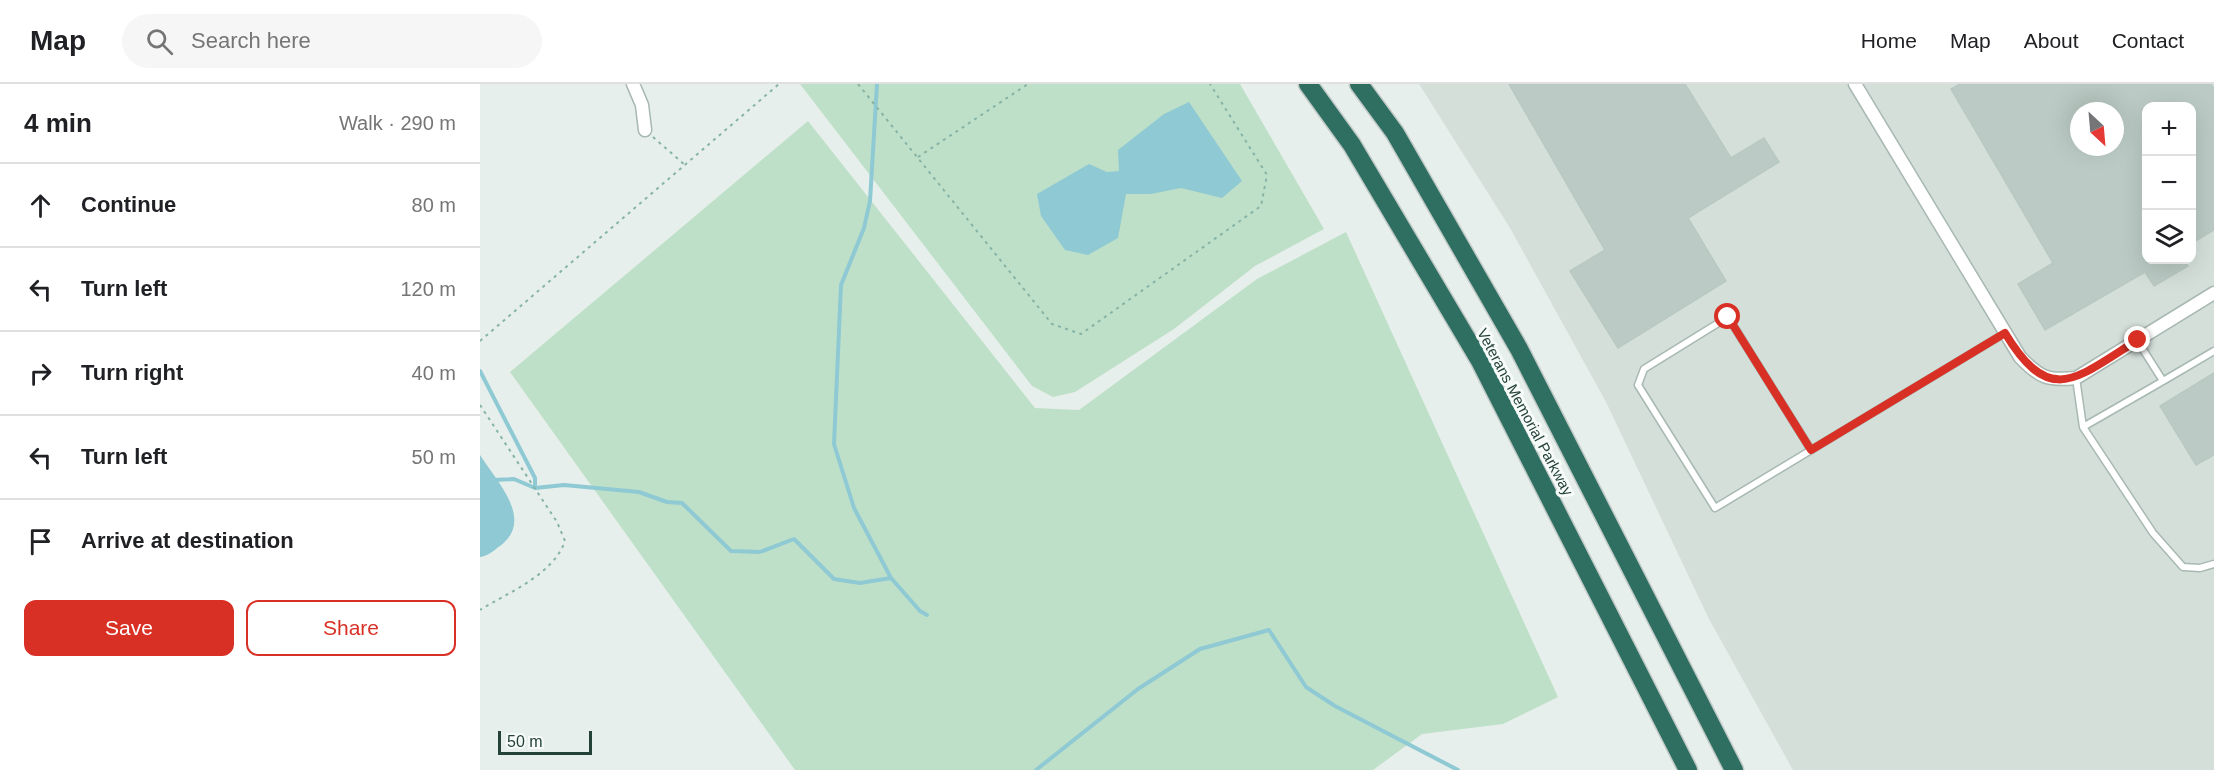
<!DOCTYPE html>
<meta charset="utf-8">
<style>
:root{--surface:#fff;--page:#f6f6f6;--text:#202124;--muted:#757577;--line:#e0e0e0;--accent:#d93025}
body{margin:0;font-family:Arial,sans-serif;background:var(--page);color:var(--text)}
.controls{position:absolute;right:18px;top:18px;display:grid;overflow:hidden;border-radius:12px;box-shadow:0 6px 24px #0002}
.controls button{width:54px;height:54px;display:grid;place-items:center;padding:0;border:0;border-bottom:2px solid var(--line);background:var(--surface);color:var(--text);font:30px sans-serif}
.compass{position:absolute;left:1590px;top:18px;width:54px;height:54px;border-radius:50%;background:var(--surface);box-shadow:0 6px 24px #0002;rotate:154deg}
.scale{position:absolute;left:18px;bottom:15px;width:94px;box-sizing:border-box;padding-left:6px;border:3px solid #24423a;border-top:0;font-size:16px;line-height:21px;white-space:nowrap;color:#24423a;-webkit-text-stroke:4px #f7fbf9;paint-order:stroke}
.stop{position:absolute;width:18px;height:18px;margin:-14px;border:4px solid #d93025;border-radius:50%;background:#fff}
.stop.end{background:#d93025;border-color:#fff;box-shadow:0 2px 6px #0008}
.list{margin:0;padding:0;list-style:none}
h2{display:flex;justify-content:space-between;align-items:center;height:78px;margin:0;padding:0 24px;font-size:26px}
h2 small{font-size:20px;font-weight:400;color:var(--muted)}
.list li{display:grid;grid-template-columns:39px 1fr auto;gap:18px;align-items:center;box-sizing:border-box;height:84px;padding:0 24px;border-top:2px solid var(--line)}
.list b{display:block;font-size:22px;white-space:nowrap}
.list em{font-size:20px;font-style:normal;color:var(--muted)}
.actions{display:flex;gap:12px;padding:18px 24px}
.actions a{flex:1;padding:14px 0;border:2px solid var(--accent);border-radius:12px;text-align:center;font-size:21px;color:var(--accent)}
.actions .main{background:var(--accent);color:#fff}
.icon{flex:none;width:33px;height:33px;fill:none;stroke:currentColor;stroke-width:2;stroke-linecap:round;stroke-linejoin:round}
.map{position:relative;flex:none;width:1734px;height:686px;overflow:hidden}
header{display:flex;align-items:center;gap:36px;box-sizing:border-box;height:84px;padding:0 30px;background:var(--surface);border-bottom:2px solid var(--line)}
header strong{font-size:28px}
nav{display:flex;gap:33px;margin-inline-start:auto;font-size:21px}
.search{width:420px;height:54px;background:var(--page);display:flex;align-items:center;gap:15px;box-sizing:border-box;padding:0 21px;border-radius:33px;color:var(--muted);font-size:22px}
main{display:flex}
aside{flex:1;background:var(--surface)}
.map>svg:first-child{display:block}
.built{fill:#d4dfda;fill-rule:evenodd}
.green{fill:#bfe0c8}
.water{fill:#8ec9d4}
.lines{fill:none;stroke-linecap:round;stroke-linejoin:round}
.stream{stroke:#8ec9d4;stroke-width:4}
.building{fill:#bbcac4;stroke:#b8c9c2;stroke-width:1.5;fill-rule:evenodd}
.lane-casing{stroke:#a8b8b2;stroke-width:9}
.street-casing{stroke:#a8b8b2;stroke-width:15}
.highway-casing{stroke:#c2cac8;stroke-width:21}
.path{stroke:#86b3a5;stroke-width:2;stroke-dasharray:3 4.5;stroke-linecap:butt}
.lane{stroke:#fff;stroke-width:6}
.street{stroke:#fff;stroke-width:12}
.highway{stroke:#2f6f62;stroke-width:18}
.route{stroke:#d93025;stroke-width:8}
.labels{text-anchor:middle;stroke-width:6;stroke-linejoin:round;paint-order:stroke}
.street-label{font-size:15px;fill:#24423a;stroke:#f7fbf9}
</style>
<header>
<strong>Map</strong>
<div class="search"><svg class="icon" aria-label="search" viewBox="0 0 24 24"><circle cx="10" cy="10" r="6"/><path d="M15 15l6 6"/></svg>Search here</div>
<nav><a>Home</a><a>Map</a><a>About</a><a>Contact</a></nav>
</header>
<main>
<aside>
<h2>4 min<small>Walk · 290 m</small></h2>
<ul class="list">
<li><svg class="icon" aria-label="ahead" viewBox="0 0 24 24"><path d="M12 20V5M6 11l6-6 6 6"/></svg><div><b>Continue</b></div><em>80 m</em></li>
<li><svg class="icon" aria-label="left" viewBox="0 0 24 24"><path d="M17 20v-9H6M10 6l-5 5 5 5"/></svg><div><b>Turn left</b></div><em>120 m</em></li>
<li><svg class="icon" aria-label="right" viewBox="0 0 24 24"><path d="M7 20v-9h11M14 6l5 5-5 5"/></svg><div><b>Turn right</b></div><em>40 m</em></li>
<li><svg class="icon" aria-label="left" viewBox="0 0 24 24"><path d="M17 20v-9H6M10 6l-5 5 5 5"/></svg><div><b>Turn left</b></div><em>50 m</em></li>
<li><svg class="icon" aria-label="arrive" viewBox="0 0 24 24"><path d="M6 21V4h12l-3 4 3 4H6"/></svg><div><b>Arrive at destination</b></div></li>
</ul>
<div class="actions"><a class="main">Save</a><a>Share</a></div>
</aside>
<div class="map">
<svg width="1734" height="686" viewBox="0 0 1734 686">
<rect width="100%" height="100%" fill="#e6efeb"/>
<path class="built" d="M939 0H1734V686H1313L1229 535 1126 318 1030 144ZM1666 22H1712V176H1666ZM1599 27H1635V63H1599Z"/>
<path class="green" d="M320 0H760L844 145 775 182 694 245 595 308 573 313 552 302Z
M328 37 555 324 599 326 777 195 866 148 1078 613 1023 640 942 650 893 686H315L30 288Z"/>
<path class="water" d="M709 18 762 97 742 114 701 104 671 110H646L638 154 608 171 585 166 561 132 557 110 609 80 627 88 639 87 638 66 684 30Z
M0 371C17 398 55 436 20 462 13 467 8 472 0 473Z"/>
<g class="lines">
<path class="stream" d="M397 0 390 117 384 144 361 201 354 360 374 424 411 494 440 527 447 531
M0 287 55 394V404
M12 396 34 395 55 404 84 401 159 408 187 418 202 419 251 467 280 468 314 455 354 495 380 499 411 494
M556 686 658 605 720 565 789 546 826 603 855 622 978 686"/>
</g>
<path class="building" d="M1029 0H1205L1251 74 1284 54 1299 78 1208 134 1246 197 1138 264 1090 187 1125 166Z
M1480 0H1731L1734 5V146L1712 159V22H1666V176H1704L1708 182 1674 202 1665 188 1565 246 1538 200 1573 179 1471 5ZM1599 27H1635V63H1599Z
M1734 289V371L1716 381 1680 322Z"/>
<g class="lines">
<g class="lane-casing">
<path id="lane" d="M1657 256 1683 297 1734 267
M1596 294 1603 343
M1683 297 1603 343 1673 449 1703 483 1720 484 1734 480
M1331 366 1248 233 1164 285 1158 301 1235 424 1525 249"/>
</g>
<g class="street-casing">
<path id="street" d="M153 0 162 21 165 46
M1375 0 1540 273C1560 294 1568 297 1596 294L1734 209"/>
</g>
<g class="highway-casing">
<path id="highway" d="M828 0 872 61 1000 277 1208 686
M879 0 915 49 1039 265 1254 686"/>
</g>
<path class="path" d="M378 0 572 240 601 250 781 122 787 91 730 0
M173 53 205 81
M438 73 548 0
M0 257 299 0
M0 321 77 438 85 457C73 491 29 508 0 526"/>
<use href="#lane" class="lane"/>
<use href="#street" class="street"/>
<use href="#highway" class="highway"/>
</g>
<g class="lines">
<path class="route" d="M1248 233 1331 366 1525 249C1571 325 1597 293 1658 256"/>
</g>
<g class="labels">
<g class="street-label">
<text transform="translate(1045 328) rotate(62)" y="5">Veterans Memorial Parkway</text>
</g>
</g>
</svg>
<div class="controls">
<button>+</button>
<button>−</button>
<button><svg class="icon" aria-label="layers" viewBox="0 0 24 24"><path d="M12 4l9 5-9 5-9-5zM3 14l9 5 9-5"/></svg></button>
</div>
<svg class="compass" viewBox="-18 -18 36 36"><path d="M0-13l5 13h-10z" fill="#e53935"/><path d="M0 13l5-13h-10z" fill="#757577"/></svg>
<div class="scale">50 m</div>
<div class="stop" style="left:1248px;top:233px"></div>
<div class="stop end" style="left:1658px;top:256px"></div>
</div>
</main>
